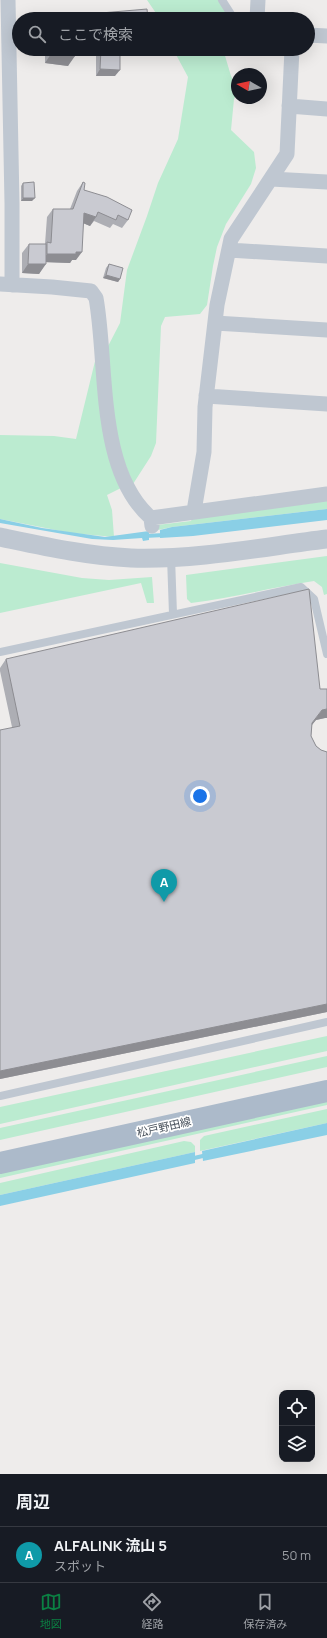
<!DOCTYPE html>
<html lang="ja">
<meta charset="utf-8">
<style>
:root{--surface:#171b24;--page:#20242c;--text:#f1f3f6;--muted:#9ea1a6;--line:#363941;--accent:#0b8043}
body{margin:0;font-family:Manrope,"Noto Sans JP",sans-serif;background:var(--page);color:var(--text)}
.controls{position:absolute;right:12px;bottom:12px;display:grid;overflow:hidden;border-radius:8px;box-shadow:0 4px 16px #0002}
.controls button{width:36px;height:36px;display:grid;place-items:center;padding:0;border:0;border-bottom:1px solid var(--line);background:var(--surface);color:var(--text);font:20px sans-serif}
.compass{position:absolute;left:231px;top:68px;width:36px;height:36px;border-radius:50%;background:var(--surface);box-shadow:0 4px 16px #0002;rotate:279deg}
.you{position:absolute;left:200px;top:796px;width:14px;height:14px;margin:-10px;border:3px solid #fff;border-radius:50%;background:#1a73e8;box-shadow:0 0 0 6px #1a73e833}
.badge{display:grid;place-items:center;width:26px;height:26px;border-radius:50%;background:var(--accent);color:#fff;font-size:13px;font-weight:700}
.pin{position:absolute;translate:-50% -33px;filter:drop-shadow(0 1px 2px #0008)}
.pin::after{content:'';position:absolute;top:21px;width:14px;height:12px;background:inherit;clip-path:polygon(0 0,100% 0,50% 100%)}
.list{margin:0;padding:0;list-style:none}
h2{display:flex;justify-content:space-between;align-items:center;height:52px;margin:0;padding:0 16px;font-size:17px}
h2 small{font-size:13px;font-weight:400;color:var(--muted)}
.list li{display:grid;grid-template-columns:26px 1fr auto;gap:12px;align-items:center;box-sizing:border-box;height:56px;padding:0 16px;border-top:1px solid var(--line)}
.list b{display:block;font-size:15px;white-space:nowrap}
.list p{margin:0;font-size:13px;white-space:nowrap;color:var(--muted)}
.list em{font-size:13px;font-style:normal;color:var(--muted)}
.icon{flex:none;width:22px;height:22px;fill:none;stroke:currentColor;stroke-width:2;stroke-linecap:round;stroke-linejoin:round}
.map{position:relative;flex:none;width:327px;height:1474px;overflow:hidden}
.search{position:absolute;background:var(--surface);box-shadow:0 4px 16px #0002;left:12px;right:12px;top:12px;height:44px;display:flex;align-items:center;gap:10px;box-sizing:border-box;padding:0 14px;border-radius:22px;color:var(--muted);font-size:15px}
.sheet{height:108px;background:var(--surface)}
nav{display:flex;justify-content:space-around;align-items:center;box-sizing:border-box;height:56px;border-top:1px solid var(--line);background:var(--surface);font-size:11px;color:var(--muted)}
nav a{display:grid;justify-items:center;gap:2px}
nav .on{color:var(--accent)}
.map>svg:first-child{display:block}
.green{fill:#bbebd0}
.water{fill:#8acfe6}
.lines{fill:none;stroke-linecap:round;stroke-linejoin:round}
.stream{stroke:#8acfe6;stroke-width:4}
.service{stroke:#bfc7d1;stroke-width:8}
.minor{stroke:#bfc7d1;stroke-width:15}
.tertiary{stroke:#bfc7d1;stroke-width:19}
.primary{stroke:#acbaca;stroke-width:22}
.wall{fill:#adaeb4}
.shaded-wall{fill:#8d8d92}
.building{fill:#c9cad1;stroke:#8d8d92}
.labels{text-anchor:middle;stroke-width:3.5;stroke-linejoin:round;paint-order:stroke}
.street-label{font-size:11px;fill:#454e58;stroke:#fff}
</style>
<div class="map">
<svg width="327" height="1474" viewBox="0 0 327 1474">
<rect width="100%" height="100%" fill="#eeeceb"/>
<path class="green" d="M147 0H219L231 19H160Z
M173 49H223L231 76 237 87V94L234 99 231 130 254 152 256 168 251 184 226 224 217 247 213 266 207 305 200 314 165 317 161 326 156 443 151 456 133 484 118 446 104 354 120 323 127 270 147 216 158 183 178 139 188 77Z
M98 349 123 487 107 495 112 510 114 537 71 533 0 519V435L54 436 76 439Z
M327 501V509L172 527 158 530 157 525 191 521 192 519Z
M327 556V594L324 595 322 587 314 581C273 587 233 598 191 603L187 599 186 575Z
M0 563 82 578 109 580 152 577 154 603H147L141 583 0 613Z
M327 1036V1051L0 1124V1107Z
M327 1056V1067L0 1140V1128Z
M327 1101V1105L0 1178V1172Z
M327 1109V1123L200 1151V1140L204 1136Z
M184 1141 191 1142 195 1146V1152L0 1195V1183Z"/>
<path class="water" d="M327 509V520L193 536 160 538V530L172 527Z
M0 519 42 528 105 537 149 531V540L143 541 142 538 113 540 92 539 0 523Z
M327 1123V1135L203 1161 202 1151Z
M195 1152V1163L0 1206V1195Z"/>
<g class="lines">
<path class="stream" d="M145 536 164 535
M190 1159 207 1155"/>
<path class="service" d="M222 0 234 19
M171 557 173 614
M0 652 301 587 314 599 327 654
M0 1096 327 1022"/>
<path class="minor" d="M8 0 12 203V285
M257 19 258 0
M308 35 327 36
M289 106 327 109
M271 179 327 182
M229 250 327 256
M0 284 52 287 91 291 96 298C108 364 96 470 151 518L152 526
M215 323 327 330
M206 396 327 404
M194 511 204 452 205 407 217 305 231 239 287 154 292 49
M151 518 327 494"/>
<path class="tertiary" d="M0 537C43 546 87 556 131 558 197 560 262 547 327 539"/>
<path class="primary" d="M0 1163 327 1091"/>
</g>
<path class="wall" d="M101 13 148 19H96Z
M45 49H75L68 66 45 63Z
M98 49H165L161 55 120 54 115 76H96V54L98 52Z
M83 182 84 190 128 220 122 228 113 224 110 228 94 221 90 226 83 223 76 260H72L70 263 46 262 39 274 22 273V253L29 244H45L47 217 53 209H70L77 191Z
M23 183 32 201H21V186Z
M109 264 120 279 118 282 103 278 106 268Z
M6 659 320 689 325 718 316 720 312 725 311 736 316 746 321 750 327 752V1012L0 1079 12 727 0 671V668Z"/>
<path class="shaded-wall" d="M119 49H165L161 55 116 54Z
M51 54 75 56 68 66 45 63Z
M100 69 120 70 115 76H96Z
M23 198H35L32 201H21Z
M84 213 96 217 90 226 78 221Z
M76 252H82L76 260H72L70 263 41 262 47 254Z
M28 264H46L39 274 22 273Z
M106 275 120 279 118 282 103 278Z
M327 709V718H325L316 720 305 733 322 710Z
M327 1004V1012L0 1079V1071Z"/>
<path class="building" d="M147 9 148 19H101V13Z
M53 15 79 18 78 19H53Z
M52 49H75V56L51 54Z
M101 49H120V70L100 69Z
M34 182 35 198H23V183Z
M83 182 85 183 84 190 107 197 132 210 128 220 118 215 116 220 98 212 96 217 84 213 82 252H76V254H47V242L51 243 53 209H73Z
M29 244H46V264H28Z
M109 264 123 268 120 279 106 275Z
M309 589 320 689H327V709L322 710 312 723 311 736 316 746 321 750 327 752V1004L0 1071V730L20 726 6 659Z"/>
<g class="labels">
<g class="street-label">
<text transform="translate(164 1127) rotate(-13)" y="4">松戸野田線</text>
</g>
</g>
</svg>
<div class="controls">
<button><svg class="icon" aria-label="locate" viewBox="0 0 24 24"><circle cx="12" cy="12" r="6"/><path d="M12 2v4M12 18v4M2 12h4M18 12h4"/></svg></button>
<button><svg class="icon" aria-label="layers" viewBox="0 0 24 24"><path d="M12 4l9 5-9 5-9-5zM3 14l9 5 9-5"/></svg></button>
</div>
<svg class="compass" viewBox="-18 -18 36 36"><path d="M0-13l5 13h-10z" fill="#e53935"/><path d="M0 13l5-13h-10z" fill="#9ea1a6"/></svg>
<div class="you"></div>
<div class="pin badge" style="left:164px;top:902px;background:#0f9aa8">A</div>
<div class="search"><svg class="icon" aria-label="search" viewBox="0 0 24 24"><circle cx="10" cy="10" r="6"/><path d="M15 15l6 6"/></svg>ここで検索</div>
</div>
<section class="sheet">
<h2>周辺<small></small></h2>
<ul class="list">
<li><span class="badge" style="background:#0f9aa8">A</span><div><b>ALFALINK 流山 5</b><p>スポット</p></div><em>50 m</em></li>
</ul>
</section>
<nav>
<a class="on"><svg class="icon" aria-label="map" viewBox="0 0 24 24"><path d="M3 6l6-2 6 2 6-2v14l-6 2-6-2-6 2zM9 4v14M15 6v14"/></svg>地図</a>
<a><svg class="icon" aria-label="directions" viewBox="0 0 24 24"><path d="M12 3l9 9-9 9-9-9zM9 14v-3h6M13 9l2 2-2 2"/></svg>経路</a>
<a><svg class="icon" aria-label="saved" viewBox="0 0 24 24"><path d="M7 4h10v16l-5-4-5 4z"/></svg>保存済み</a>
</nav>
